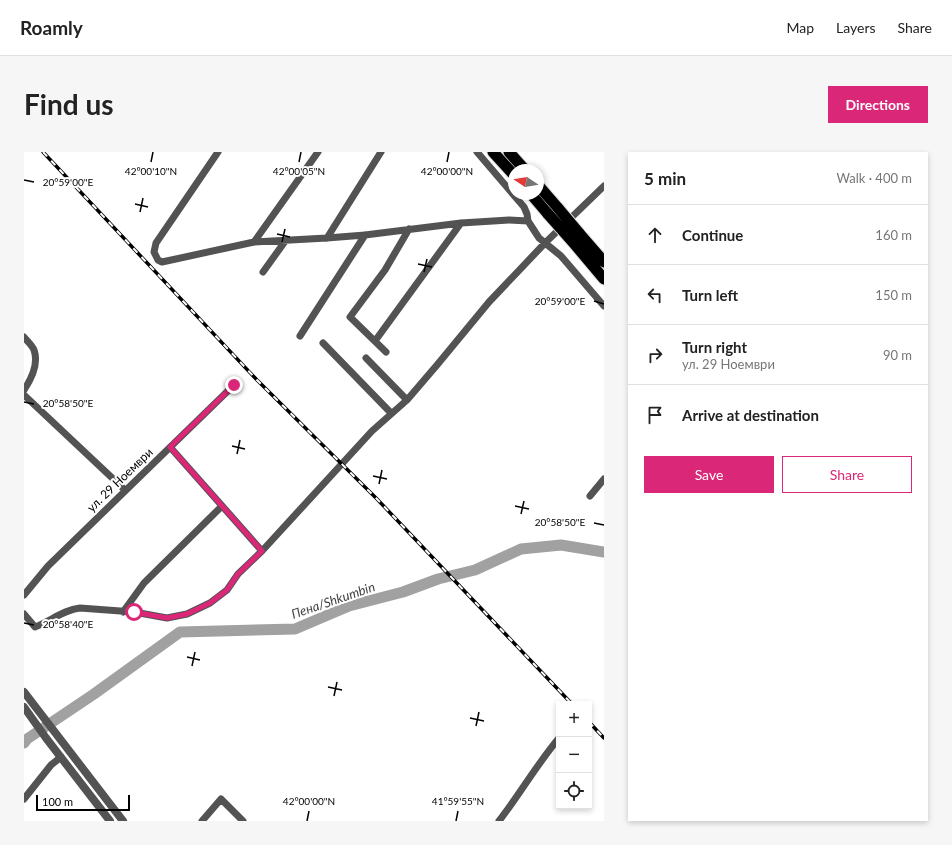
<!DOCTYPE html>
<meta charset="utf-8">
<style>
:root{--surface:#fff;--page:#f6f6f6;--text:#222;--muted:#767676;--line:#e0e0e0;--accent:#db2777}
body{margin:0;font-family:Lato,sans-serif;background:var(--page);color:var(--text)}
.controls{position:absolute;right:12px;bottom:12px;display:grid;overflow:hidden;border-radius:0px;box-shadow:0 2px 6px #0003}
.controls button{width:36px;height:36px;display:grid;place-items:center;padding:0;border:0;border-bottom:1px solid var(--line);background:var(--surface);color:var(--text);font:20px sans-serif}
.compass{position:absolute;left:484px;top:12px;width:36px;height:36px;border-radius:50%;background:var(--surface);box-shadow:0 2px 6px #0003;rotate:282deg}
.scale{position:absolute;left:12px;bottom:10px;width:94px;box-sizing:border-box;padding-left:4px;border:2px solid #000;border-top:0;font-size:11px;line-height:14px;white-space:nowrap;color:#000;-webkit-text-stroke:3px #fff;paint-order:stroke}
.stop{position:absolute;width:12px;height:12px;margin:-9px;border:3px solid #db2777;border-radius:50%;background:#fff}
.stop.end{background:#db2777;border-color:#fff;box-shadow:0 1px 4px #0008}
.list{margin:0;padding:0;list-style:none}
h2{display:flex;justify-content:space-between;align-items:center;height:52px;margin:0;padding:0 16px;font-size:17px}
h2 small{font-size:13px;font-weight:400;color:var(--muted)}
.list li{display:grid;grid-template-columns:26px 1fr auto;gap:12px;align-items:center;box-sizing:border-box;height:60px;padding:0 16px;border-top:1px solid var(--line)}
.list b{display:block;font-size:15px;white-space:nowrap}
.list p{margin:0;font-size:13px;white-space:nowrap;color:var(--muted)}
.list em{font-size:13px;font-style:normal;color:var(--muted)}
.actions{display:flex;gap:8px;padding:12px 16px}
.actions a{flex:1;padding:9px 0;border:1px solid var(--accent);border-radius:0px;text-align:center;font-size:14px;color:var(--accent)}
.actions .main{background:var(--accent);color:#fff}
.icon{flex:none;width:22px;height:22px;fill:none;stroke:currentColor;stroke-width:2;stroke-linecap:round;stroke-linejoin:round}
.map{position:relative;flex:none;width:580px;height:669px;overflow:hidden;border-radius:0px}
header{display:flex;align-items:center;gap:24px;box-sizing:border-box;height:56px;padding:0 20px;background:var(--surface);border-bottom:1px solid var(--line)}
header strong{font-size:19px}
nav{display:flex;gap:22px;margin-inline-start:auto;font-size:14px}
.intro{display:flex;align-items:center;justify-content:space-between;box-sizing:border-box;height:96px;padding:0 24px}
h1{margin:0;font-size:28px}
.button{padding:10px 18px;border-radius:0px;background:var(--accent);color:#fff;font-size:14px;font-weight:700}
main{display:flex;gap:24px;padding:0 24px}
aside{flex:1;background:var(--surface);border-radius:0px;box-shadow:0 2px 6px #0003}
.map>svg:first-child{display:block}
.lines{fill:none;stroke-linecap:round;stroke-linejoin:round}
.river{stroke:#a1a1a1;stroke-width:11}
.trunk-casing{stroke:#dbdbdb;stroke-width:13}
.minor{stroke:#535353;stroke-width:7}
.tertiary{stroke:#535353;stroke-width:8}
.trunk{stroke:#000;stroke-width:11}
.rail-casing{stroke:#000;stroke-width:3.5}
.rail{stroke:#fff;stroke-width:2;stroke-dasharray:6;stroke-linecap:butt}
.trunk-bridge-casing{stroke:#dbdbdb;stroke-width:13;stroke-linecap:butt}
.trunk-bridge{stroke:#000;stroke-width:11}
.route{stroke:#db2777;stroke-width:5}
.ticks{fill:none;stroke:#000;stroke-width:1.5}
.labels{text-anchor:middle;stroke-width:4;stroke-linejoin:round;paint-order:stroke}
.street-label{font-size:12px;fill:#000;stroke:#fff}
.water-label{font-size:13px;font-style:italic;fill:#424242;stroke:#fff}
.ticks-label{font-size:10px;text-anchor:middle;fill:#000;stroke:#fff;stroke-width:4;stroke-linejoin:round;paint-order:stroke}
</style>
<header>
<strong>Roamly</strong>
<nav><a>Map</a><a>Layers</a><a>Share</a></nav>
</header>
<div class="intro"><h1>Find us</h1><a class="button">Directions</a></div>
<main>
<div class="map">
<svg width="580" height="669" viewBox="0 0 580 669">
<rect width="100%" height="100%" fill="#fff"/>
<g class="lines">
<path class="river" d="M0 591 3 587 70 542 156 480 271 477 325 454 379 440 414 427 451 418 497 397 537 393 580 400"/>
<g class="trunk-casing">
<path id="trunk" d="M469 0 490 23
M485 0 501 18
M514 33 534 56
M507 42 524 62
M555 81 580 110
M548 89 580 127"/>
</g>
<path class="minor" d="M194 0 132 91 130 100 134 108 138 110 230 90 303 86 341 83 437 71 485 68 504 69
M453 0 500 55 503 62 504 69 515 86 537 104 580 154
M303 86 357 0
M230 90 294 0
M239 120 262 88
M276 184 341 83
M0 185C3 189 8 193 10 198 15 212 8 226 0 238
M351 189 437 71
M299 191 367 261
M362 200 326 165 361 118 385 77
M342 206 383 248
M0 243 101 338
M146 295 238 399
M566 344 580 327
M0 443 24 414 210 233
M99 460 120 431 198 354
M0 462 11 475C27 469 39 458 56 456L110 460 143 466 163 462 186 451 203 438 214 422 238 399 348 279 383 248 413 213 465 150 521 91 580 34
M0 647 27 613 37 605
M178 669 197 647 219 669
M475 669C496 642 513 612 535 586"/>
<path class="tertiary" d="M0 540 99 669
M0 555 22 586 86 669"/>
<use href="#trunk" class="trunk"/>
<g class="rail-casing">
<path id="rail" d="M19 0 233 228 352 346 548 552
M565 570 580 586"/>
</g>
<use href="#rail" class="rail"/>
<g class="trunk-bridge-casing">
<path id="trunk-bridge" d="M534 56 555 81
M524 62 548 89"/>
</g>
<use href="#trunk-bridge" class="trunk-bridge"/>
</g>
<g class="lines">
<path class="route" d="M110 460 143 466 163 462 186 451 203 438 214 422 238 399 146 295 210 233"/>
</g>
<path class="ticks" d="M127 10 129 0M275 10 277 0M423 10 425 0M0 28 10 30M111 52 124 55M116 60 119 46M253 82 266 85M258 90 261 77M394 112 408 115M400 120 403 107M570 149 580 152M0 250 10 252M208 294 221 297M213 302 216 288M349 324 363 327M355 332 358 318M491 354 505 357M497 362 500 349M570 371 580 373M0 471 10 473M163 505 176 508M168 514 171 500M304 535 318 538M310 544 313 530M446 566 460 569M452 574 455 560M283 669 285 659M432 669 434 659"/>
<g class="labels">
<g class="street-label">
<text transform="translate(96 328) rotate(-44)" y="4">ул. 29 Ноември</text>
</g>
<g class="water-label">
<text transform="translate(309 448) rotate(-19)" y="5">Пена/Shkumbin</text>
</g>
</g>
<g class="ticks-label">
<text x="127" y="23">42°00'10"N</text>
<text x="275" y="23">42°00'05"N</text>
<text x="423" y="23">42°00'00"N</text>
<text x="44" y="34">20°59'00"E</text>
<text x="536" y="153">20°59'00"E</text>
<text x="44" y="255">20°58'50"E</text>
<text x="536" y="374">20°58'50"E</text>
<text x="44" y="476">20°58'40"E</text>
<text x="285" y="653">42°00'00"N</text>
<text x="434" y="653">41°59'55"N</text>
</g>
</svg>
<div class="controls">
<button>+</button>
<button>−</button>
<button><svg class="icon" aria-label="locate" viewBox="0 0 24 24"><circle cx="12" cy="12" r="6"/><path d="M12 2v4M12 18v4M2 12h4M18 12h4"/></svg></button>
</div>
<svg class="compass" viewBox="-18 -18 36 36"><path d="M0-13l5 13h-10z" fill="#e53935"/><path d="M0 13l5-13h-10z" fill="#767676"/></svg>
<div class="scale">100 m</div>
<div class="stop" style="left:110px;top:460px"></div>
<div class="stop end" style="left:210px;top:233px"></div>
</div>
<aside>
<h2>5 min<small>Walk · 400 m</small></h2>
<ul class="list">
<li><svg class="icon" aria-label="ahead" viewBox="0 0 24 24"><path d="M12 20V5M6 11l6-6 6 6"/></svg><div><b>Continue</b></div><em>160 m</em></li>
<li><svg class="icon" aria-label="left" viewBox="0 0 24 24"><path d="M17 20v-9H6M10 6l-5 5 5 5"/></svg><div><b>Turn left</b></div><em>150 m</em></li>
<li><svg class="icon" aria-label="right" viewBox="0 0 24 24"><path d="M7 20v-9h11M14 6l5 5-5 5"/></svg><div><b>Turn right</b><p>ул. 29 Ноември</p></div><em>90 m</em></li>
<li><svg class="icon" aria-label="arrive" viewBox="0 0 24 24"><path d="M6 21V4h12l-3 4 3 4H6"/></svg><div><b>Arrive at destination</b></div></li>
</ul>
<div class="actions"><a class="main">Save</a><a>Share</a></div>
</aside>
</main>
